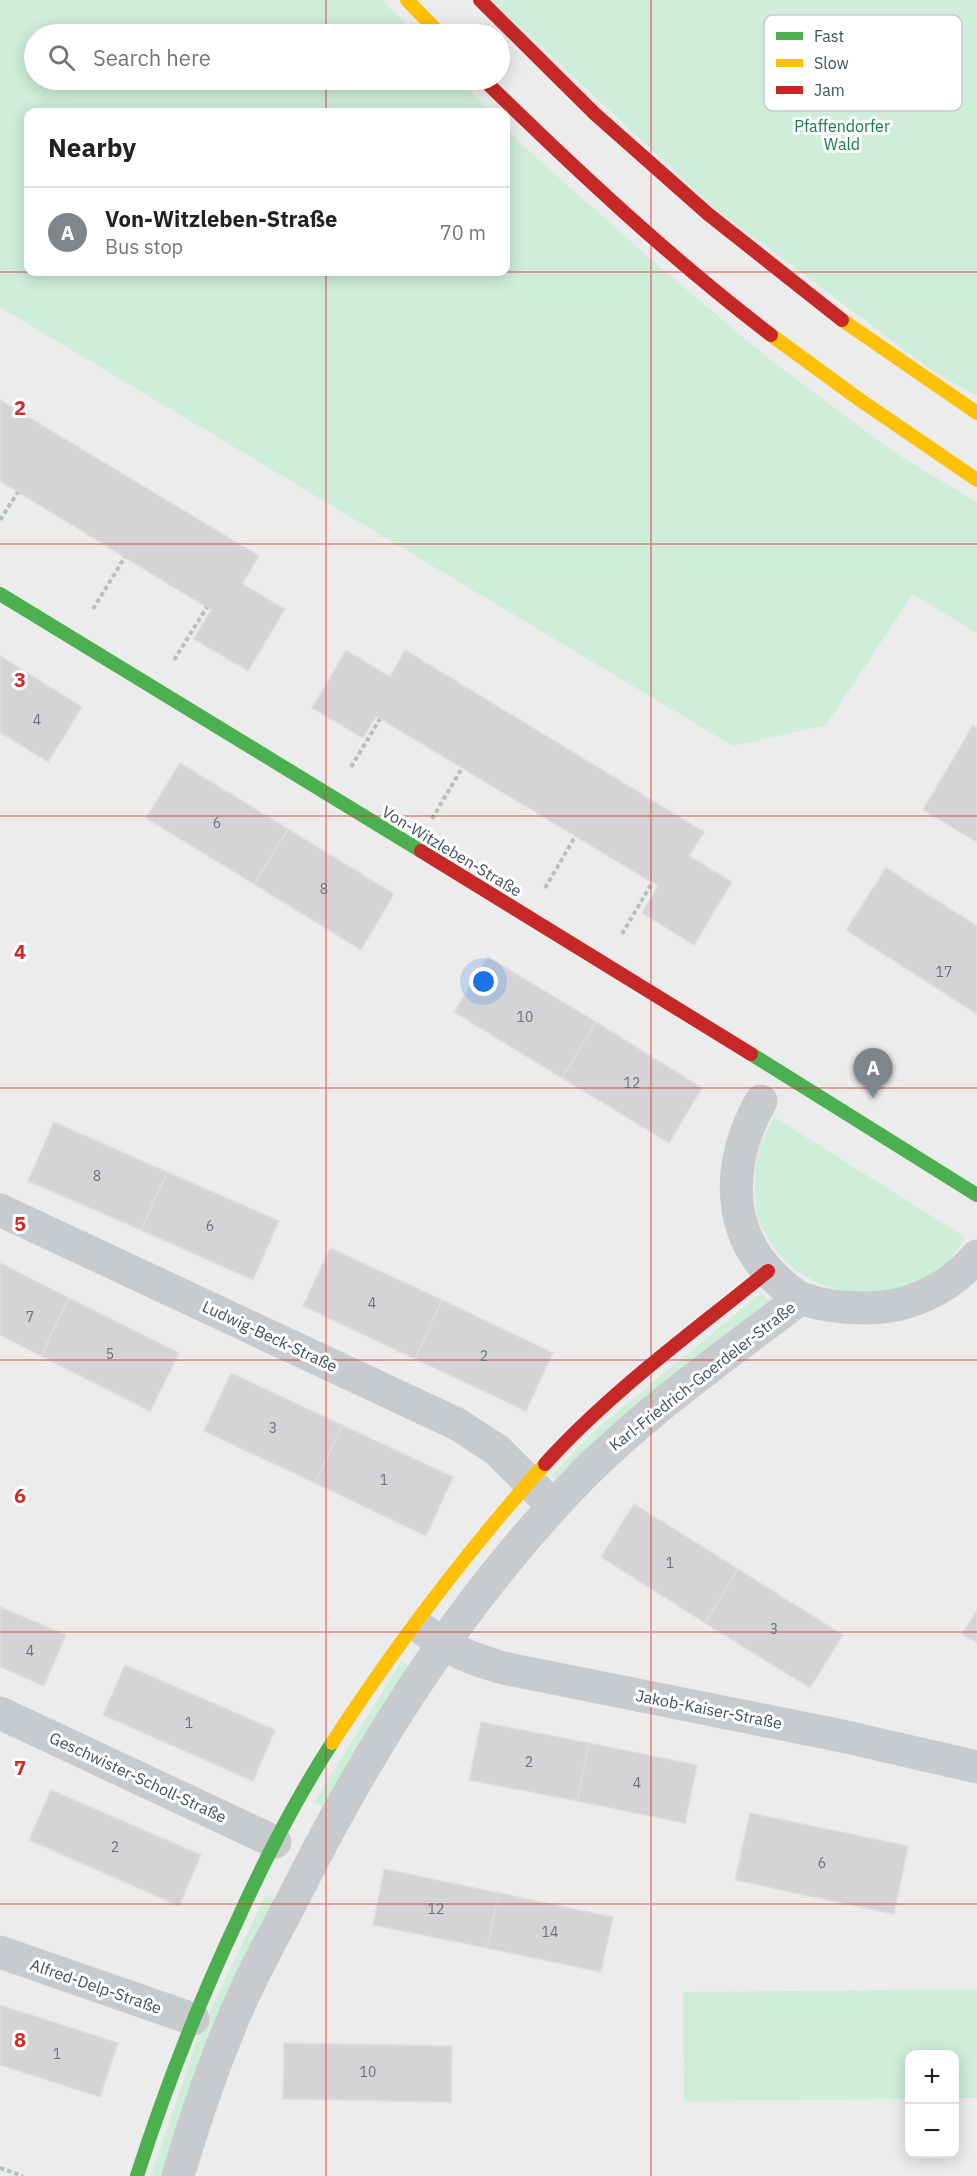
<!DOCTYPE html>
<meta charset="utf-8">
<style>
:root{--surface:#fff;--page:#f2f2f2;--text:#202124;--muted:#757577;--line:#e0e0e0;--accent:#7e868c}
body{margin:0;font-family:"IBM Plex Sans",sans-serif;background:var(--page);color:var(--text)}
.controls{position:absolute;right:18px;bottom:18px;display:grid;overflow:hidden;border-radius:12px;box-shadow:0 3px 15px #0003}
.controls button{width:54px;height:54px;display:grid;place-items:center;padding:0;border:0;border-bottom:2px solid var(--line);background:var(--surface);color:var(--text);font:30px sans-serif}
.you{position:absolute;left:484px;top:982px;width:21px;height:21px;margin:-15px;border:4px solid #fff;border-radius:50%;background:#1a73e8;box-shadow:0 0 0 9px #1a73e833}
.badge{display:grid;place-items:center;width:39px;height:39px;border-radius:50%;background:var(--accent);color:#fff;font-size:20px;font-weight:700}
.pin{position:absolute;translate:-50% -50px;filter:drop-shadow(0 2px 3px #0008)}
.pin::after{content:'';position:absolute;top:32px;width:21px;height:18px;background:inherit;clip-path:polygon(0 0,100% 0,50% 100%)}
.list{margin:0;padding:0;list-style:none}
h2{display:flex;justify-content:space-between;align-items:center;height:78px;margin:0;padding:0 24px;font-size:26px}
h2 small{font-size:20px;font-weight:400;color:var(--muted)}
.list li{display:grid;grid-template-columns:39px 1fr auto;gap:18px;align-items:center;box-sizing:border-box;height:90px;padding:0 24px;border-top:2px solid var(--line)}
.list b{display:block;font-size:22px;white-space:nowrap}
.list p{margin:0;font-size:20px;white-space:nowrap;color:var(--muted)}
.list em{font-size:20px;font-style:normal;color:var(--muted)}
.icon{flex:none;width:33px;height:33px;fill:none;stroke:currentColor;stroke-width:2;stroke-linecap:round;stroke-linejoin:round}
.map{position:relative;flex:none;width:977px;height:2176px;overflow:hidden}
.search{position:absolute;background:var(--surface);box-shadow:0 3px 15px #0003;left:24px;top:24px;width:486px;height:66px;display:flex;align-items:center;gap:15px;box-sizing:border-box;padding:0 21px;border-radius:33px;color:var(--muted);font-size:22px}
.panel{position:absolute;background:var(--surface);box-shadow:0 3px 15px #0003;left:24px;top:108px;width:486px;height:168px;border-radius:12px}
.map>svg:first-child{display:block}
.green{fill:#ceeeda}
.building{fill:#d4d4d7;stroke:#dededf;stroke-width:1.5}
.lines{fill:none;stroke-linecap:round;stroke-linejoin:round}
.path{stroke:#b4c2bd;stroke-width:4;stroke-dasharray:4.5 3;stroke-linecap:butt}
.street{stroke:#c8cbcd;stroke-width:33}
.fast{stroke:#4caf50;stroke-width:14}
.slow{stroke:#ffc107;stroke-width:14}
.jam{stroke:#c62828;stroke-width:14}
.grid{fill:none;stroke:#d62828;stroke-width:1.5;stroke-opacity:0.55}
.labels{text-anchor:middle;stroke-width:6;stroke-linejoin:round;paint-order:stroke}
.number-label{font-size:14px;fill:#69727a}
.park-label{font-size:16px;fill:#127d47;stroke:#fff}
.street-label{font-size:16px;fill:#434f59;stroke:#fff}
.key{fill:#fff;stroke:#c7cacd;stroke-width:1.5}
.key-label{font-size:16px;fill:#434f59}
.grid-label{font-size:20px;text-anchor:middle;font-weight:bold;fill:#d62828;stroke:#fff;stroke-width:6;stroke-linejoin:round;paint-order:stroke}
</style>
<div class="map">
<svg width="977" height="2176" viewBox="0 0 977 2176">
<rect width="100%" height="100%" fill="#edecec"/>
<path class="green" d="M0 0H383L416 34H34V80H459L491 112H28V272H506V128L522 145 661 268 768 358 895 453 977 502V633L913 594 826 725 733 746 0 307Z
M491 0H977V396L931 370 712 206Z
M774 1117 965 1237C953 1261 937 1273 912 1284 851 1310 776 1279 757 1214 755 1208 755 1201 755 1196 752 1164 759 1145 774 1117Z
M761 1293 772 1304 562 1485 551 1476 600 1426Z
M402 1661 415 1671 326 1809 314 1802Z
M266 1894 278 1902 166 2176H151L199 2034Z
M977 1989V2098H955L954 2054H910L909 2099 684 2101 683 1992Z"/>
<path class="building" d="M0 400 259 556 242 584 285 609 248 671 194 639 211 610 0 481Z
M346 650 390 677 405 650 704 832 689 856 732 882 694 945 642 913 658 886 376 716 363 738 312 708Z
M0 656 82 707 48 762 0 732Z
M973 725 977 728V842L923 810Z
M180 763 288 829 254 884 146 818Z
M288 829 394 894 361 950 254 884Z
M886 868 977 926V1014L846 930Z
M488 957 596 1022 562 1078 454 1012Z
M596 1022 702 1088 669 1143 562 1078Z
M54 1122 167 1172 141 1230 28 1181Z
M167 1172 279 1221 253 1280 141 1230Z
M330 1248 442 1300 415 1359 303 1306Z
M0 1263 69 1298 41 1356 0 1335Z
M69 1298 179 1353 150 1411 41 1356Z
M442 1300 553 1353 526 1411 415 1359Z
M231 1373 342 1425 315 1483 204 1431Z
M342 1425 453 1477 426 1536 315 1483Z
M634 1504 738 1569 705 1623 601 1557Z
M738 1569 843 1635 810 1688 705 1623Z
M0 1607 66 1635 44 1686 0 1667Z
M977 1610V1643L962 1634Z
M125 1665 275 1730 253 1781 103 1715Z
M481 1722 589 1743 577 1801 469 1780Z
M589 1743 697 1765 685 1823 577 1801Z
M51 1790 201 1855 179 1906 29 1840Z
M750 1813 908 1846 894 1914 735 1880Z
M384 1869 499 1893 487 1948 373 1925Z
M499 1893 613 1917 601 1972 487 1948Z
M0 2005 118 2043 100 2097 0 2065Z
M284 2043 452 2046 451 2102 283 2099Z"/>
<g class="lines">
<path class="path" d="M0 520 18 492
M93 609 125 557
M174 660 207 607
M351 767 380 719
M432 819 462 768
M545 888 575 837
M622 934 652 883
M0 2168 23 2176"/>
<path class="street" d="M761 1101C729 1158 723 1228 774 1277 782 1285 792 1294 803 1299 823 1306 845 1308 866 1308 909 1308 949 1289 977 1256
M0 1210 457 1424 497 1450 548 1501
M425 1631C451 1651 472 1659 503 1668L842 1736 977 1767
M0 1713 275 1842
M0 1952 193 2019
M178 2176C197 2112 218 2050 246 1990 262 1955 282 1921 299 1887 374 1738 466 1594 583 1475 649 1409 727 1354 801 1298"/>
<path class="fast" d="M0 594 421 851
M751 1054 977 1195
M137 2176C165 2089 198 2004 237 1921 265 1859 295 1800 332 1743"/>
<path class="slow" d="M407 0 440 34
M842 320 977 413
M771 335 860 400 977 480
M332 1743C396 1645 467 1551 545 1464"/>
<path class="jam" d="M480 0 595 114 708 214 842 320
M484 80C576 170 669 257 771 335
M421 851 751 1054
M545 1464C611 1391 692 1333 768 1271"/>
</g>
<path class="grid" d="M326 0V34M651 0V2176M326 80V112M0 272H977M326 272V2176M0 544H977M0 816H977M0 1088H977M0 1360H977M0 1632H977M0 1904H977"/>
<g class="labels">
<g class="number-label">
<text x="37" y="725">4</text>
<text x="217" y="828">6</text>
<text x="324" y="894">8</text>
<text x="944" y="977">17</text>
<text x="525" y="1022">10</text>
<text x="632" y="1088">12</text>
<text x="97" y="1181">8</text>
<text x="210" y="1231">6</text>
<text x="372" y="1308">4</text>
<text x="30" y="1322">7</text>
<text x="110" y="1359">5</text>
<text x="484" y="1361">2</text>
<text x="273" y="1433">3</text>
<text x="384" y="1485">1</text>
<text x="670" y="1568">1</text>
<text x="774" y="1634">3</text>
<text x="30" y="1656">4</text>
<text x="189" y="1728">1</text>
<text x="529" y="1767">2</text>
<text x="637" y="1788">4</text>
<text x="115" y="1852">2</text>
<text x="822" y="1868">6</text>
<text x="436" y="1914">12</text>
<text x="550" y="1937">14</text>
<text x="57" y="2059">1</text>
<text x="368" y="2077">10</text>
</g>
<g class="park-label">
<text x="842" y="132">Pfaffendorfer<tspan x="842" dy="18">Wald</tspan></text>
</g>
<g class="street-label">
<text transform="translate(452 851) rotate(31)" y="6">Von-Witzleben-Straße</text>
<text transform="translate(270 1336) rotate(25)" y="6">Ludwig-Beck-Straße</text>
<text transform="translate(702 1376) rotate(-38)" y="6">Karl-Friedrich-Goerdeler-Straße</text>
<text transform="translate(709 1709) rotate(11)" y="6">Jakob-Kaiser-Straße</text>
<text transform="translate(138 1777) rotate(25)" y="6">Geschwister-Scholl-Straße</text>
<text transform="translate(96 1986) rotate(19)" y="6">Alfred-Delp-Straße</text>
</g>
</g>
<rect x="764" y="15" width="198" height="96" rx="9" class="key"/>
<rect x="776" y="32" width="27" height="8" fill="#4caf50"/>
<rect x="776" y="59" width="27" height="8" fill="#ffc107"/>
<rect x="776" y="86" width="27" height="8" fill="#c62828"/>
<g class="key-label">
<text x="814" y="42">Fast</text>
<text x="814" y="69">Slow</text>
<text x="814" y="96">Jam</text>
</g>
<g class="grid-label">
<text x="20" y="415">2</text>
<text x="20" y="687">3</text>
<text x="20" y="959">4</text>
<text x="20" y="1231">5</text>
<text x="20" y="1503">6</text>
<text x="20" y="1775">7</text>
<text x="20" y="2047">8</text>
</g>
</svg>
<div class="controls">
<button>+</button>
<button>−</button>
</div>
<div class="you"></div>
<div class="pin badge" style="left:873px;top:1098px">A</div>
<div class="search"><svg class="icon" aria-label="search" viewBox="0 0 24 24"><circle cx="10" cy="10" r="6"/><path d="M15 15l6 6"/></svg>Search here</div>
<section class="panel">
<h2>Nearby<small></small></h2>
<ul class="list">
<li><span class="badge">A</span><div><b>Von-Witzleben-Straße</b><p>Bus stop</p></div><em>70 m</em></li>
</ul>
</section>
</div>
